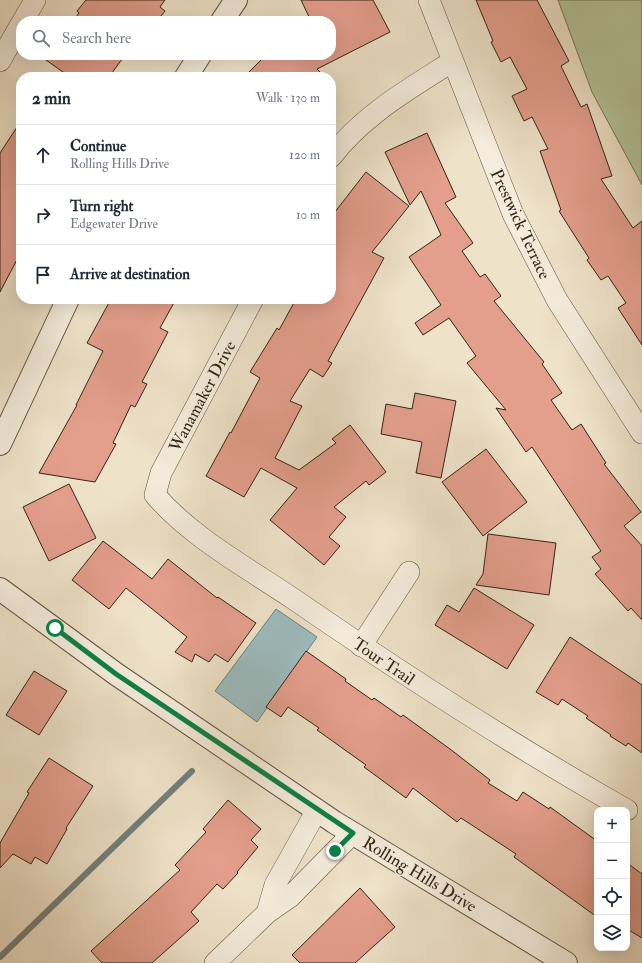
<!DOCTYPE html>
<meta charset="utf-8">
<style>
:root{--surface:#fff;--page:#f6f6f7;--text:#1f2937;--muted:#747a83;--line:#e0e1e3}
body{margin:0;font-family:"IM FELL Double Pica",serif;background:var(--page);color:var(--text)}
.controls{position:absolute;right:12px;bottom:12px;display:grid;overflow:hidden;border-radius:8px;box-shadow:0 4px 16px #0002}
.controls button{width:36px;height:36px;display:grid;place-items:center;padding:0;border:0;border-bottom:1px solid var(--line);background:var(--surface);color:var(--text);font:20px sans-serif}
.stop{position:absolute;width:12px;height:12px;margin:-9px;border:3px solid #0b8043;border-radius:50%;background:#fff}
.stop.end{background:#0b8043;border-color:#fff;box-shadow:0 1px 4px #0008}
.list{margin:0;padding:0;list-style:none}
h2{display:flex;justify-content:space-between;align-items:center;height:52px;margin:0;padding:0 16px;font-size:17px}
h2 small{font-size:13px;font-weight:400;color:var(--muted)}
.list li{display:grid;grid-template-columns:26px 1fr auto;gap:12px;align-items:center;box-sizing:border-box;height:60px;padding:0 16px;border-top:1px solid var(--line)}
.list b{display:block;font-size:15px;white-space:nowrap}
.list p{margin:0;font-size:13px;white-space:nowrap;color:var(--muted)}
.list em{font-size:13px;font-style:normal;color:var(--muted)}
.icon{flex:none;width:22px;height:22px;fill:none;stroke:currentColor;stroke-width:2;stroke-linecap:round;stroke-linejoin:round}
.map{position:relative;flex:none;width:642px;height:963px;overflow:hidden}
.search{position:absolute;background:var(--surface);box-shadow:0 4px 16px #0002;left:16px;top:16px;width:320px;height:44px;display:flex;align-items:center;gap:10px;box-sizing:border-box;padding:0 14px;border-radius:16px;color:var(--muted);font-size:15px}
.panel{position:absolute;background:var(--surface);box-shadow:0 4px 16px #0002;left:16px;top:72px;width:320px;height:232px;border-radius:16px}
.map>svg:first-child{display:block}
.green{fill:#b4c49a;stroke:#747457}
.water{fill:#9cbcbf;stroke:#72807b}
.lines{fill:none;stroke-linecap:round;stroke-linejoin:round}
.stream{stroke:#72807b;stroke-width:6}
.building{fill:#e39e8c;stroke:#332514}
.minor-casing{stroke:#625441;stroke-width:22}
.tertiary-casing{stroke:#625441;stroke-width:24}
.minor{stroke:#f4ecdc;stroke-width:21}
.tertiary{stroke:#f4ecdc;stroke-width:22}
.route{stroke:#0b8043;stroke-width:5}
.labels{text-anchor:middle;stroke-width:3;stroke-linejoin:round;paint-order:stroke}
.street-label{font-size:17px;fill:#332514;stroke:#f4ecdc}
</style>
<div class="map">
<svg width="642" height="963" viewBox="0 0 642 963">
<rect width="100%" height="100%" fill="#eee2c9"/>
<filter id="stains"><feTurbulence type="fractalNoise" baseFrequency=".005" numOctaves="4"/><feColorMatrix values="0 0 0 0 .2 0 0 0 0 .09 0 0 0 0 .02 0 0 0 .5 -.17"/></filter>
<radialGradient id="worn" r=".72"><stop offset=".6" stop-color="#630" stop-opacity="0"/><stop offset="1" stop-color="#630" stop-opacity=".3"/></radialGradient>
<path class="green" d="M558 0H642V185L592 92Z"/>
<path class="water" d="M276 609 317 637 257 722 215 691Z"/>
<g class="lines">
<path class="stream" d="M0 957 192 771"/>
</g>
<path class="building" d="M86 0H165L160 7 165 11 157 21H73L79 13 77 11Z
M301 0H373L390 32 317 69 325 77H244L266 55H331V21H311Z
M476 0H537L569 61 561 66 581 107 587 104 612 176 601 179 633 228 642 221V345L618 308 626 303 608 276 601 280 587 260 589 258 559 211 561 210 540 151 548 149 532 117 524 121 512 96 527 89 510 57 501 62 491 42 493 41Z
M39 55H125L109 77H70Z
M21 121V252L0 292V153Z
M427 133 456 197 445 203 473 243 462 251 480 277 485 274 501 296 494 301 544 362 542 364 562 393 551 400 572 430 581 424 606 463 604 464 641 512 624 526 642 546V620L631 608 628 611 595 574 601 569 592 557 601 551 532 447 526 452 496 408 506 410 467 363 476 356 449 318 423 335 415 323 441 305 409 257 441 235 421 191 410 205 385 152Z
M366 172 409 206 372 252 384 258 328 361 332 363 323 377 310 369 290 401 302 406 275 458 299 470 336 443 332 439 350 425 386 472 369 485 366 481 334 507 346 517 329 537 340 546 324 565 270 520 297 488 261 468 244 497 206 476 230 432 231 433 260 378 250 372 277 328 279 330 296 299H331V217Z
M111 299H176L160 328 168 332 142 382 147 384 135 407 131 405 113 443 116 444 95 482 39 473 77 405H76L103 351 87 343Z
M415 393 456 401 441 478 416 473 422 442 381 434 386 404 412 409Z
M486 449 527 502 483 536 442 482Z
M69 484 96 538 49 561 23 507Z
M488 534 556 543 549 595 476 585 483 574Z
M103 541 152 579 168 559 217 598 218 597 256 623 228 662 215 654 209 662 195 654 192 662 175 652 187 637 126 588 109 609 72 580Z
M474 588 534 625 507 669 435 625 447 605 459 612Z
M570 637 642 685V753L628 743 626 746 610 736 611 735 586 718 588 716 562 699 558 705 536 692Z
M306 651 346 679 345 681 372 700 374 698 401 717 403 715 450 749 490 780 488 783 517 801 523 792 549 809 550 807 597 841V917L514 857 516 854 461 818 457 822 413 788 406 798 364 767 366 765 317 730 319 728 288 707 281 717 266 707Z
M34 671 67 691 39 735 6 715Z
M49 758 93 786 66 828 67 829 47 864 35 857 31 864 13 854 0 868V843L29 793 27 792Z
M228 800 261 829 251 840 258 847 237 872 238 873 223 889 217 884 191 912 199 921 152 963H102L91 951 180 870 175 865 206 832 203 829Z
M627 863 642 874V938L627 929Z
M360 888 395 927 355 963H300L292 955Z"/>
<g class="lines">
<g class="minor-casing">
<path id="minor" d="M429 0 513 214 557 300 642 433
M23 21 35 0
M0 61 21 24
M331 157C363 115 409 89 453 61
M253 299 161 473 155 495C191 537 246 567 292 598 401 673 512 745 627 810
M361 646 409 572
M267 913 275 885 317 810
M215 963 267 913 290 897 353 833"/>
</g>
<g class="tertiary-casing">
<path id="tertiary" d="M222 21 236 0
M186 77 200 55
M0 444 68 299
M0 589 116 674 334 822 566 963"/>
</g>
<use href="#minor" class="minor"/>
<use href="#tertiary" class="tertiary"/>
</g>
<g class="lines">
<path class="route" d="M55 628 116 674 353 833 335 851"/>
</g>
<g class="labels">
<g class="street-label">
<text transform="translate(521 224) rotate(65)" y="6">Prestwick Terrace</text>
<text transform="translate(202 396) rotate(-62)" y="6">Wanamaker Drive</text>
<text transform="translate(384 661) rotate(34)" y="6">Tour Trail</text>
<text transform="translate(420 874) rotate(31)" y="6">Rolling Hills Drive</text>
</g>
</g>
<rect width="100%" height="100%" filter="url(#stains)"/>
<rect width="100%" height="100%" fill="url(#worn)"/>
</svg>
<div class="controls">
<button>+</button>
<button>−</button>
<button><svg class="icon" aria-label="locate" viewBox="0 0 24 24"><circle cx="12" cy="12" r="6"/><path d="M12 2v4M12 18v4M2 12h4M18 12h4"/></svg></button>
<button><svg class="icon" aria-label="layers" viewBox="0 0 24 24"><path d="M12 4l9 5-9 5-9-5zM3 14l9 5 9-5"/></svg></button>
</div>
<div class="stop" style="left:55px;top:628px"></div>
<div class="stop end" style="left:335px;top:851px"></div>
<div class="search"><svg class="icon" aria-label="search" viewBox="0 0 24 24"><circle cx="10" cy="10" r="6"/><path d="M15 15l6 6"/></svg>Search here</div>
<section class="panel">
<h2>2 min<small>Walk · 130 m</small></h2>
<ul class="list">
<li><svg class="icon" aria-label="ahead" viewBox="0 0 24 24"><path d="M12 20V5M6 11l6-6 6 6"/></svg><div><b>Continue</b><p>Rolling Hills Drive</p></div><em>120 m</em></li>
<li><svg class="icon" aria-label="right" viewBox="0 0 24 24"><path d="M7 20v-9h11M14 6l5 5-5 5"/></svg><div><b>Turn right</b><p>Edgewater Drive</p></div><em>10 m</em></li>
<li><svg class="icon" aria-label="arrive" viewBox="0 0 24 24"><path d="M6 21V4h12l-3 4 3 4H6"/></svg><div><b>Arrive at destination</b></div></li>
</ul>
</section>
</div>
